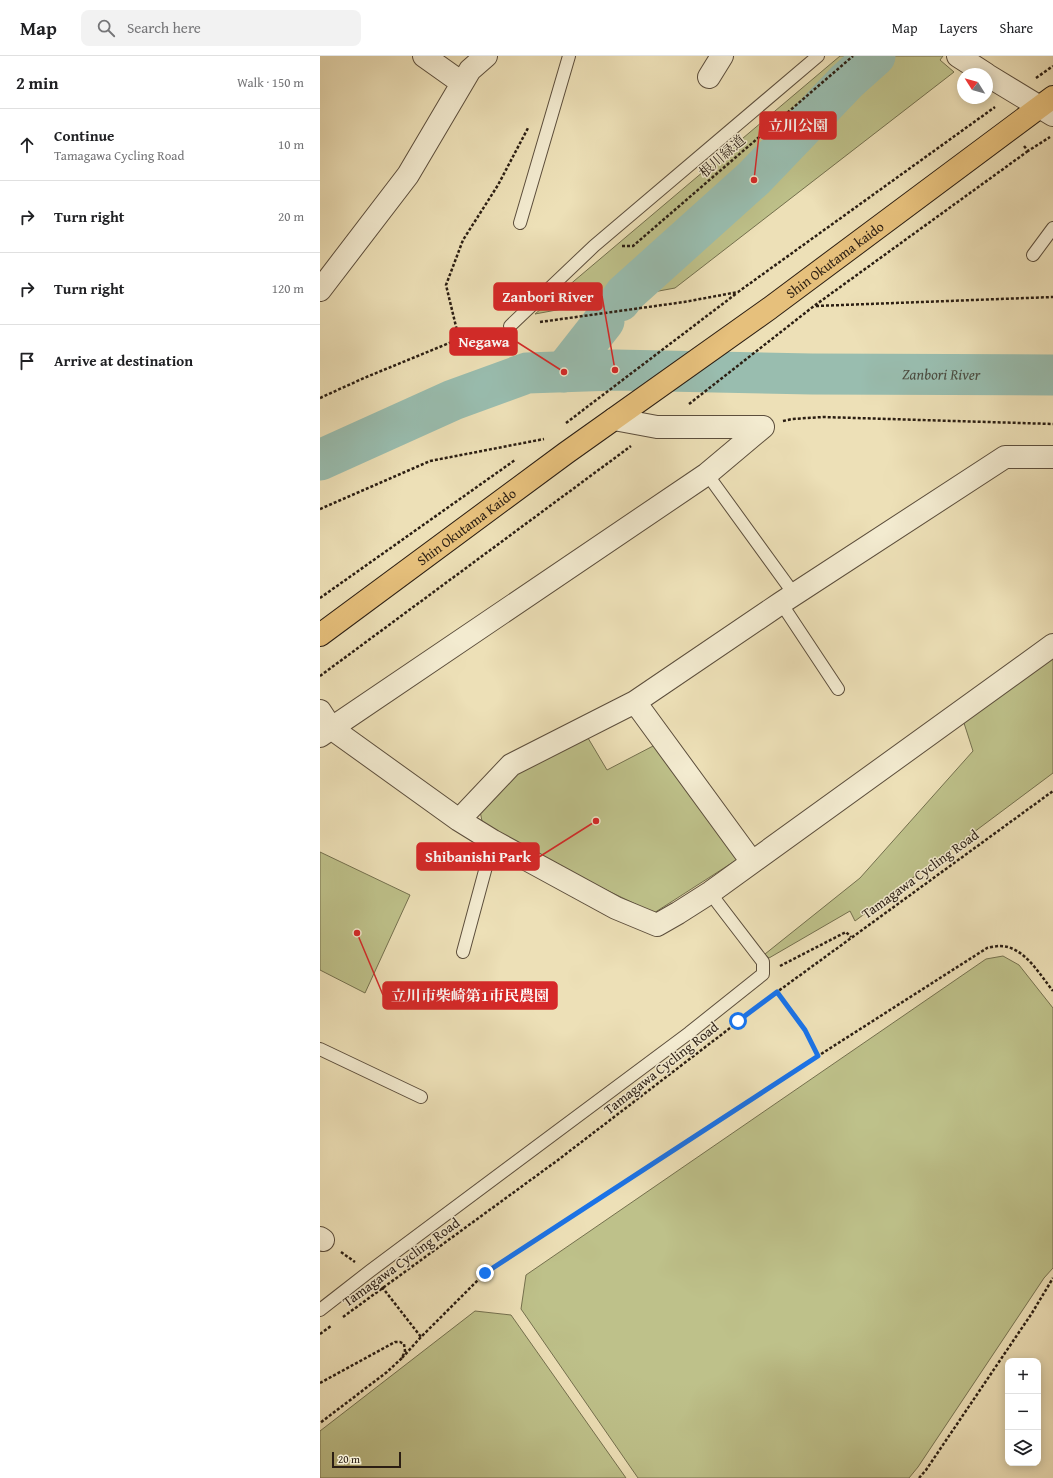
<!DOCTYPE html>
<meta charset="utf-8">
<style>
:root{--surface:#fff;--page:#f2f2f2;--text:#202124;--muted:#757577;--line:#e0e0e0}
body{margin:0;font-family:"Gentium Book Plus","Noto Serif JP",serif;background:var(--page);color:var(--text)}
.controls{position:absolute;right:12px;bottom:12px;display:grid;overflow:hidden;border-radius:8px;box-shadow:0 2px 10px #0003}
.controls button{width:36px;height:36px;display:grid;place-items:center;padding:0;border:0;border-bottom:1px solid var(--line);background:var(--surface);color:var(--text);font:20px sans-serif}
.compass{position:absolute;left:637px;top:12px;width:36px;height:36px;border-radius:50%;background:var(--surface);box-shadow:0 2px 10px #0003;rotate:307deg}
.scale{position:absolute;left:12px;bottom:10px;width:69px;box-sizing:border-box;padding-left:4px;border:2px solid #2b1e13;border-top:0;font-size:11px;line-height:14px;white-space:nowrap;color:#2b1e13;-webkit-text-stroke:3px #f3ebd0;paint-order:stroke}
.stop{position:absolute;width:12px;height:12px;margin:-9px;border:3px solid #1a73e8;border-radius:50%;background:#fff}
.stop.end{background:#1a73e8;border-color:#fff;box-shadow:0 1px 4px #0008}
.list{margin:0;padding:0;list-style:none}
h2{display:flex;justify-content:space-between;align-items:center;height:52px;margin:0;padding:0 16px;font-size:17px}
h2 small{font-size:13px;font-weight:400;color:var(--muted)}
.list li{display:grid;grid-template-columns:26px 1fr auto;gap:12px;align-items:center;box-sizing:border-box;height:72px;padding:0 16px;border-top:1px solid var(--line)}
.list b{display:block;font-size:15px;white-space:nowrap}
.list p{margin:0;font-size:13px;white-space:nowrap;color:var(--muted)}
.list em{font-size:13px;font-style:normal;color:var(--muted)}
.icon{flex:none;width:22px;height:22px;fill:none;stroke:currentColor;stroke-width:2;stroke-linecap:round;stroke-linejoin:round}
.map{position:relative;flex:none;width:733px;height:1422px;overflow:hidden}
header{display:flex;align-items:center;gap:24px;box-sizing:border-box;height:56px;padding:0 20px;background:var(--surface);border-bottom:1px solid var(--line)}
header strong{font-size:19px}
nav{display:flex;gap:22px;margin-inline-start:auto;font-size:14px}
.search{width:280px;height:36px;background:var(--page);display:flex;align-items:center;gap:10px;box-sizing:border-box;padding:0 14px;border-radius:8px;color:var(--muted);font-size:15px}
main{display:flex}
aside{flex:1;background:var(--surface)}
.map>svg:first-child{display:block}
.green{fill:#bec18a;stroke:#74704e}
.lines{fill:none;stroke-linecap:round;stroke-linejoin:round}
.river{stroke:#99bdaf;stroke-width:41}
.lane-casing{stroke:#5c4e3c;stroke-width:14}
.street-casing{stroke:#5c4e3c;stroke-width:24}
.primary-casing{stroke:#2b1e13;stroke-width:24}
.path{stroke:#2b1e13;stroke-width:2.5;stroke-dasharray:3 2;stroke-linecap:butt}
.lane{stroke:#f3ebd0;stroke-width:12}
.street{stroke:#f3ebd0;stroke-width:22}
.primary{stroke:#e6c07c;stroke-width:22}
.route{stroke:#1a73e8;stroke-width:5}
.labels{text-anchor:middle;stroke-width:3;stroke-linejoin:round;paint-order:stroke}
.street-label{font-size:14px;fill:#2b1e13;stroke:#f3ebd0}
.water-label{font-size:15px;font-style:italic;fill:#4c4e42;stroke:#f3ebd0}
.leader{fill:none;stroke:#d62828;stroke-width:1.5}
.callout-dot{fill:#d62828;stroke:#f3ebd0;stroke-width:1.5}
.callout{fill:#d62828;stroke:#d62828;stroke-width:1.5}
.callout-label{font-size:15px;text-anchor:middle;font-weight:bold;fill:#fff}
</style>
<header>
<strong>Map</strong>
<div class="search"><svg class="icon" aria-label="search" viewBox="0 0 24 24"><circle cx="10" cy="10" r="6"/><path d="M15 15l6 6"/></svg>Search here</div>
<nav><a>Map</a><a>Layers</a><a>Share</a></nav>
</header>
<main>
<aside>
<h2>2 min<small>Walk · 150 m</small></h2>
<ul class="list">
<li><svg class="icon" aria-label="ahead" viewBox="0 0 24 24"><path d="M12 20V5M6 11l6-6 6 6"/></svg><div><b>Continue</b><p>Tamagawa Cycling Road</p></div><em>10 m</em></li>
<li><svg class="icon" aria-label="right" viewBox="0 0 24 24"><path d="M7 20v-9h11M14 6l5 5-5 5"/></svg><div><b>Turn right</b></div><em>20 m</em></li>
<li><svg class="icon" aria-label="right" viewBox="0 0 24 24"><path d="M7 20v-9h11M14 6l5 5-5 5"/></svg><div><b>Turn right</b></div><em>120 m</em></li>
<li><svg class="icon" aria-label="arrive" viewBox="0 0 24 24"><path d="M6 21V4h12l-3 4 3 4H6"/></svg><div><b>Arrive at destination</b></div></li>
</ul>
</aside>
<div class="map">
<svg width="733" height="1422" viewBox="0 0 733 1422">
<rect width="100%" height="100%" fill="#ede0b7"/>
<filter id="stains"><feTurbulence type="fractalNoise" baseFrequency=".005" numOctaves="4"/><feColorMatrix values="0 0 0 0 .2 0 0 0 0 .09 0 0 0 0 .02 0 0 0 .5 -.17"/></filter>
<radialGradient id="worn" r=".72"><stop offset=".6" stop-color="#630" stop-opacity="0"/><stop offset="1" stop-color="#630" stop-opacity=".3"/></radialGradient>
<path class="green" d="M520 0H623L620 4 634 16 355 232 215 258Z
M733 598V717L535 865 530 855 449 902 445 898 540 822 653 695 643 664Z
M268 682 287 714 335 689 418 803 334 857 164 775 160 755 197 714Z
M0 796 90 839 45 937 0 914Z
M683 900 699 909 733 952V1212L724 1222 598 1411 589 1422H318L201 1253 206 1219 666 903Z
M155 1255 191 1259 306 1422H0V1375Z"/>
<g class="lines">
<g class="river">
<path d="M300 245 305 238 434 122 527 25 555 0"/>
<path d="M244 316 284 265"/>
<path id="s1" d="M0 404 133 344 207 317 295 314 492 318 733 319"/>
</g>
<g class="lane-casing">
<path id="lane" d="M200 167 249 0
M713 199 733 172
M190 270 274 190 498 0
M387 418 474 538
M461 547 518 633
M143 896 173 785
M0 993 101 1041
M0 1254 50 1215 369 977 443 918V906L397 846 391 836"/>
</g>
<g class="street-casing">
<path id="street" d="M104 0 142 27
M638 0 666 18
M667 19 733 59
M389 21 402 0
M0 234 88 119 150 14 166 0
M294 363 337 371H443
M315 646 432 806
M0 655 11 672 139 764 173 785 296 852 337 869 358 857 391 836 733 589
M0 680 387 418 443 371
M139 764 191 709 315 646 461 547 685 401H733
M0 1182 3 1184"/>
</g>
<g class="primary-casing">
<g id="primary">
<path id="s2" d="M0 579 246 397 450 252 733 41"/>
</g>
</g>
<path class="path" d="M716 22 733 10
M704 90 708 95 730 81
M302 190H313L533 0
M496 250 733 241
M220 266 364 246 418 236 675 51
M139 283 126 229 143 184 178 129 208 72
M0 342 44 322 139 283 174 274
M369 348 494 250 708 95
M463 365 472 363 503 361 733 368
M246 367 417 237
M0 453 110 405 224 383
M0 542 195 404
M0 620 311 390
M460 910 526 876 531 881
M456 935 485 974 498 1000
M21 1196 35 1206
M62 1231 101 1281
M23 1261 238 1104 457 936 733 735
M0 1278 11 1270
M82 1302 101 1281 165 1217 498 1000 667 892C671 891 676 890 680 890 704 890 720 919 733 935
M0 1327 75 1286H80L84 1288 85 1295 82 1302 67 1316 0 1367
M599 1422 606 1414 712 1257 733 1222"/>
<use href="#lane" class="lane"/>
<use href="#street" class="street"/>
<use href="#primary" class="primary"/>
</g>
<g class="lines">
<path class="route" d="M165 1217 498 1000 485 974 457 936 418 965"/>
</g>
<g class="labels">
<g class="street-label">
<text transform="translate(402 100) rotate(-41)" y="5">根川緑道</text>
<text dy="5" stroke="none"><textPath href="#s2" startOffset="637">Shin Okutama kaido</textPath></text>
<text dy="5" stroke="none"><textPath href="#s2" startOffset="182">Shin Okutama Kaido</textPath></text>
<text transform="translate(600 818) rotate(-36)" y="5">Tamagawa Cycling Road</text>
<text transform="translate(341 1012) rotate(-38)" y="5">Tamagawa Cycling Road</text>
<text transform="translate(81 1206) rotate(-36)" y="5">Tamagawa Cycling Road</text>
</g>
<g class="water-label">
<text dy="5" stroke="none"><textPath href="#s1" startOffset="639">Zanbori River</textPath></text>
</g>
</g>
<path class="leader" d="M434 124L440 70M295 314L282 240M244 316L197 286M276 765L219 801M37 877L63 939"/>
<g class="callout-dot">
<circle cx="434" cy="124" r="4"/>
<circle cx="295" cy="314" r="4"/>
<circle cx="244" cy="316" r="4"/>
<circle cx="276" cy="765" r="4"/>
<circle cx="37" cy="877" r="4"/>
</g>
<g class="callout">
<rect x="440" y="56" width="76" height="27" rx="4"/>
<rect x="174" y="227" width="108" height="27" rx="4"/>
<rect x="130" y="272" width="67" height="27" rx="4"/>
<rect x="97" y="787" width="122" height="27" rx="4"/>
<rect x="63" y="926" width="174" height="27" rx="4"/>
</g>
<g class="callout-label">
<text x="478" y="75">立川公園</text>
<text x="228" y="246">Zanbori River</text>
<text x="164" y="291">Negawa</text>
<text x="158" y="806">Shibanishi Park</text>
<text x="150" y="945">立川市柴崎第1市民農園</text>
</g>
<rect width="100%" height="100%" filter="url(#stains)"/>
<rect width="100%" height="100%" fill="url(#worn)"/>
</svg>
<div class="controls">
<button>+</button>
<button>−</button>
<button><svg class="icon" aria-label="layers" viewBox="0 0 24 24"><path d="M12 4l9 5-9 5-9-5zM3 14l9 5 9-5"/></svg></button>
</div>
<svg class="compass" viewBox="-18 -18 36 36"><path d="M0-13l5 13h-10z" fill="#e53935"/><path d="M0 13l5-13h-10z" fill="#757577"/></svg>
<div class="scale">20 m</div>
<div class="stop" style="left:418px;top:965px"></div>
<div class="stop end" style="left:165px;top:1217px"></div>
</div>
</main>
